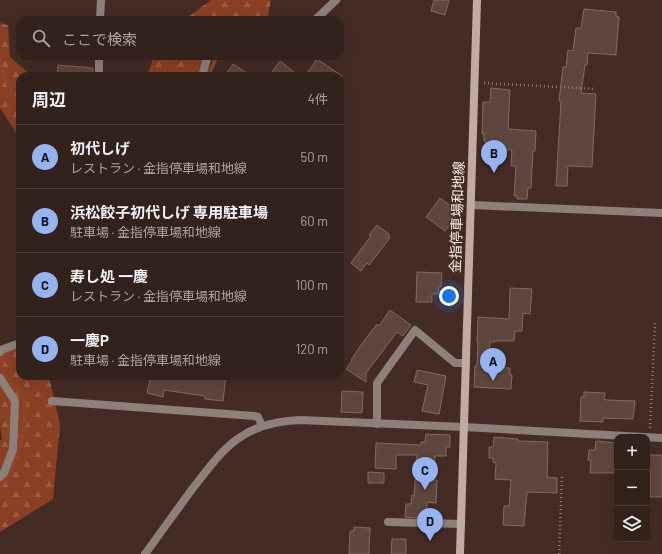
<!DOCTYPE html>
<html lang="ja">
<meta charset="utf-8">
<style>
:root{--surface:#33211b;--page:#3b2924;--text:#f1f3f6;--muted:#a9a3a3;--line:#4e3e3a;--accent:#95b2f1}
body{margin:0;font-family:Barlow,"Noto Sans JP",sans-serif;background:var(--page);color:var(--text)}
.controls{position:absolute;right:12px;bottom:12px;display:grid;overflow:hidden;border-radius:8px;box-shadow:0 4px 16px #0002}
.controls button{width:36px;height:36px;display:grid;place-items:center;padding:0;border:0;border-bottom:1px solid var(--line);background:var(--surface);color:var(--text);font:20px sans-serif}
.you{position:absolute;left:449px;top:296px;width:14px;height:14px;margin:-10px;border:3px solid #fff;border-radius:50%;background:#1a73e8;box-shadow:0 0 0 6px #1a73e833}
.badge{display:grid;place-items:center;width:26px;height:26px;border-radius:50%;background:var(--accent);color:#111;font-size:13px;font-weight:700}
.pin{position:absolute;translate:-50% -33px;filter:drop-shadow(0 1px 2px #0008)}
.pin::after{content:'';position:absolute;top:21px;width:14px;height:12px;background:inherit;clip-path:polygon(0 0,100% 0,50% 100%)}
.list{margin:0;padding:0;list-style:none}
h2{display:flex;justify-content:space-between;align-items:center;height:52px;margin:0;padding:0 16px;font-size:17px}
h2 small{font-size:13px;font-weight:400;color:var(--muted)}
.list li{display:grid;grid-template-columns:26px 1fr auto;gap:12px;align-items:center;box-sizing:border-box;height:64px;padding:0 16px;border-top:1px solid var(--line)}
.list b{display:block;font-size:15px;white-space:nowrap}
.list p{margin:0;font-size:13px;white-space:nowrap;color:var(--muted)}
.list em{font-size:13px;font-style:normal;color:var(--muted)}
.icon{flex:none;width:22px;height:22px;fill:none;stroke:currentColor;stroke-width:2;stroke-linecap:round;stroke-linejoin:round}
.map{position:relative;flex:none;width:662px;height:554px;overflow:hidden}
.search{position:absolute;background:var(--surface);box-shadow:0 4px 16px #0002;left:16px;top:16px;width:328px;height:44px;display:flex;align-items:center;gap:10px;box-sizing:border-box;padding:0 14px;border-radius:12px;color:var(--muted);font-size:15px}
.panel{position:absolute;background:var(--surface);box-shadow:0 4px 16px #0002;left:16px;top:72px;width:328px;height:308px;border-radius:12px}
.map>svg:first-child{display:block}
.forest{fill:url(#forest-firs)}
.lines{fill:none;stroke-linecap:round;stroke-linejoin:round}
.stream{stroke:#8f4427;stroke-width:4}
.building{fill:#5f463d;stroke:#84695f}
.path{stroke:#907b74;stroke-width:2.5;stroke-dasharray:1 3;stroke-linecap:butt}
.street{stroke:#8d807b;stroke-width:8}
.secondary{stroke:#c0aba4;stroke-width:8}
.labels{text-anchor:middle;stroke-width:3;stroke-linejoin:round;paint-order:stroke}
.street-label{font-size:14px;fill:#fcece7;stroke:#442c24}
</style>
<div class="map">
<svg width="662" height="554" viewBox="0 0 662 554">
<defs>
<pattern id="forest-firs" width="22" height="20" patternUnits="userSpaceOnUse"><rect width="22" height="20" fill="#8b4024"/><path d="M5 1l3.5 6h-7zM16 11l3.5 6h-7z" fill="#9c5c44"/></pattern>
</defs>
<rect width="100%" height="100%" fill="#442c24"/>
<path class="forest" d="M211 0H271L267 20H184Z
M0 23 8 25 10 57 32 76H20V139L0 108Z
M154 56H207L199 76H147Z
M20 343V376H49L60 425 53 499 0 532V440H2L0 426V352Z"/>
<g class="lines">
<path class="stream" d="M0 65 20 112
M208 76 216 58 219 56
M0 486C16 470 33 415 21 394 16 386 4 380 2 370 0 361 3 355 10 349"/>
</g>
<path class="building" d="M434 0H449L445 15 431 11Z
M584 9 616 12V16L619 17 616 55 588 53 587 65H585L581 93 596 94 592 167 568 166 567 186H556L561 102 559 101 563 67H566L568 50 573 51 576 28H581Z
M317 59 342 76H305Z
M280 61 299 76H269Z
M233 64 251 76H225Z
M58 65 93 68 92 76H57Z
M491 88 510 90 508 129 536 131 535 151H533L531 188H528L527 199H517V196H514L516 166H511L512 150 486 149V141H484V134H482L483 102H490Z
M440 198 455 209 450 214 456 218 445 231 426 217Z
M377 225 390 235 388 237 390 238 369 265 367 263 361 271 351 263 371 236 369 235Z
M417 272 442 273 441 287H439L438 294H432V302H416Z
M510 288 532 289 530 314 523 313 522 331H515L514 341H495V342H490L489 367 510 368V375H512L511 389 474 387 475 366H477L478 342H477L478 317 509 319Z
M390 310 411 325 403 336 397 332 366 373V382L346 369 352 361 351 360 361 345 377 324 379 326Z
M417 370 446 376 439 414 422 411 428 385 414 382Z
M151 376H226L223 401 205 399V396L164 390 163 397 147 393Z
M342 391 363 392 362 413 341 412Z
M584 392 605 393 604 399 607 400 635 401 633 419 603 418V422L580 421 581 397H584Z
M426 434 450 435V447H446V456H435L434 480H437L436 503 427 502 426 518 405 517 406 504H411L412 495 414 496 417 455H396V469L375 468 376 443 421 445V442H425Z
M494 437 518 439V441L548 442 547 450H548L547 477 557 478V493L527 492 524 526 503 525 504 506H509L511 480 495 479 496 463 493 462V458H489V447H493Z
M596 441 617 443V473H590L591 460H588L589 450H595Z
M647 455H662V497H650V470H647Z
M368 472 384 473V483H368Z
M354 527 370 528 369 554H349L350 531H354Z
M392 539H406V554H391Z"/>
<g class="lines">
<path class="path" d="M484 83 595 89
M650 428 655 323
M559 554 562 476"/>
<path class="street" d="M100 20 101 0
M315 20 336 0
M99 76V56
M202 76 208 56
M471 205 662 213
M0 352 1 350 20 343
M0 378 15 401 13 449 4 473 0 477
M52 401 254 416 258 417 262 426
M377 424V383L415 330 455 363H466
M388 522 461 524
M145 554C160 533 175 513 190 492 223 449 241 422 300 420L464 427 662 438"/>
<path class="secondary" d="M460 554 477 0"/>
</g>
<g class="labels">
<g class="street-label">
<text transform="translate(457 217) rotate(-88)" y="5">金指停車場和地線</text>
</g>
</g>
</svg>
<div class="controls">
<button>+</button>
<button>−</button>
<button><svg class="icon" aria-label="layers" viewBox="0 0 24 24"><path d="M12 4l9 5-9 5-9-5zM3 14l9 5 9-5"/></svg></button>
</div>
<div class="you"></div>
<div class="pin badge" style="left:493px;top:381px">A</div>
<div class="pin badge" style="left:494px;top:173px">B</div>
<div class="pin badge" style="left:425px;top:490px">C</div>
<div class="pin badge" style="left:430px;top:541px">D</div>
<div class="search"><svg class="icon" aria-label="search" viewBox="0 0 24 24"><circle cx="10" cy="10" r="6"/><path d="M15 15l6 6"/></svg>ここで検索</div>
<section class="panel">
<h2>周辺<small>4件</small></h2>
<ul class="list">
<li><span class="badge">A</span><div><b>初代しげ</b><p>レストラン · 金指停車場和地線</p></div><em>50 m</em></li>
<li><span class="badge">B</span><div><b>浜松餃子初代しげ 専用駐車場</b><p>駐車場 · 金指停車場和地線</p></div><em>60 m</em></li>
<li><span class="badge">C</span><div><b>寿し処 一慶</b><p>レストラン · 金指停車場和地線</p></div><em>100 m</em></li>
<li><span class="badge">D</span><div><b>一慶P</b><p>駐車場 · 金指停車場和地線</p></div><em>120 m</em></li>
</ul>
</section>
</div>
